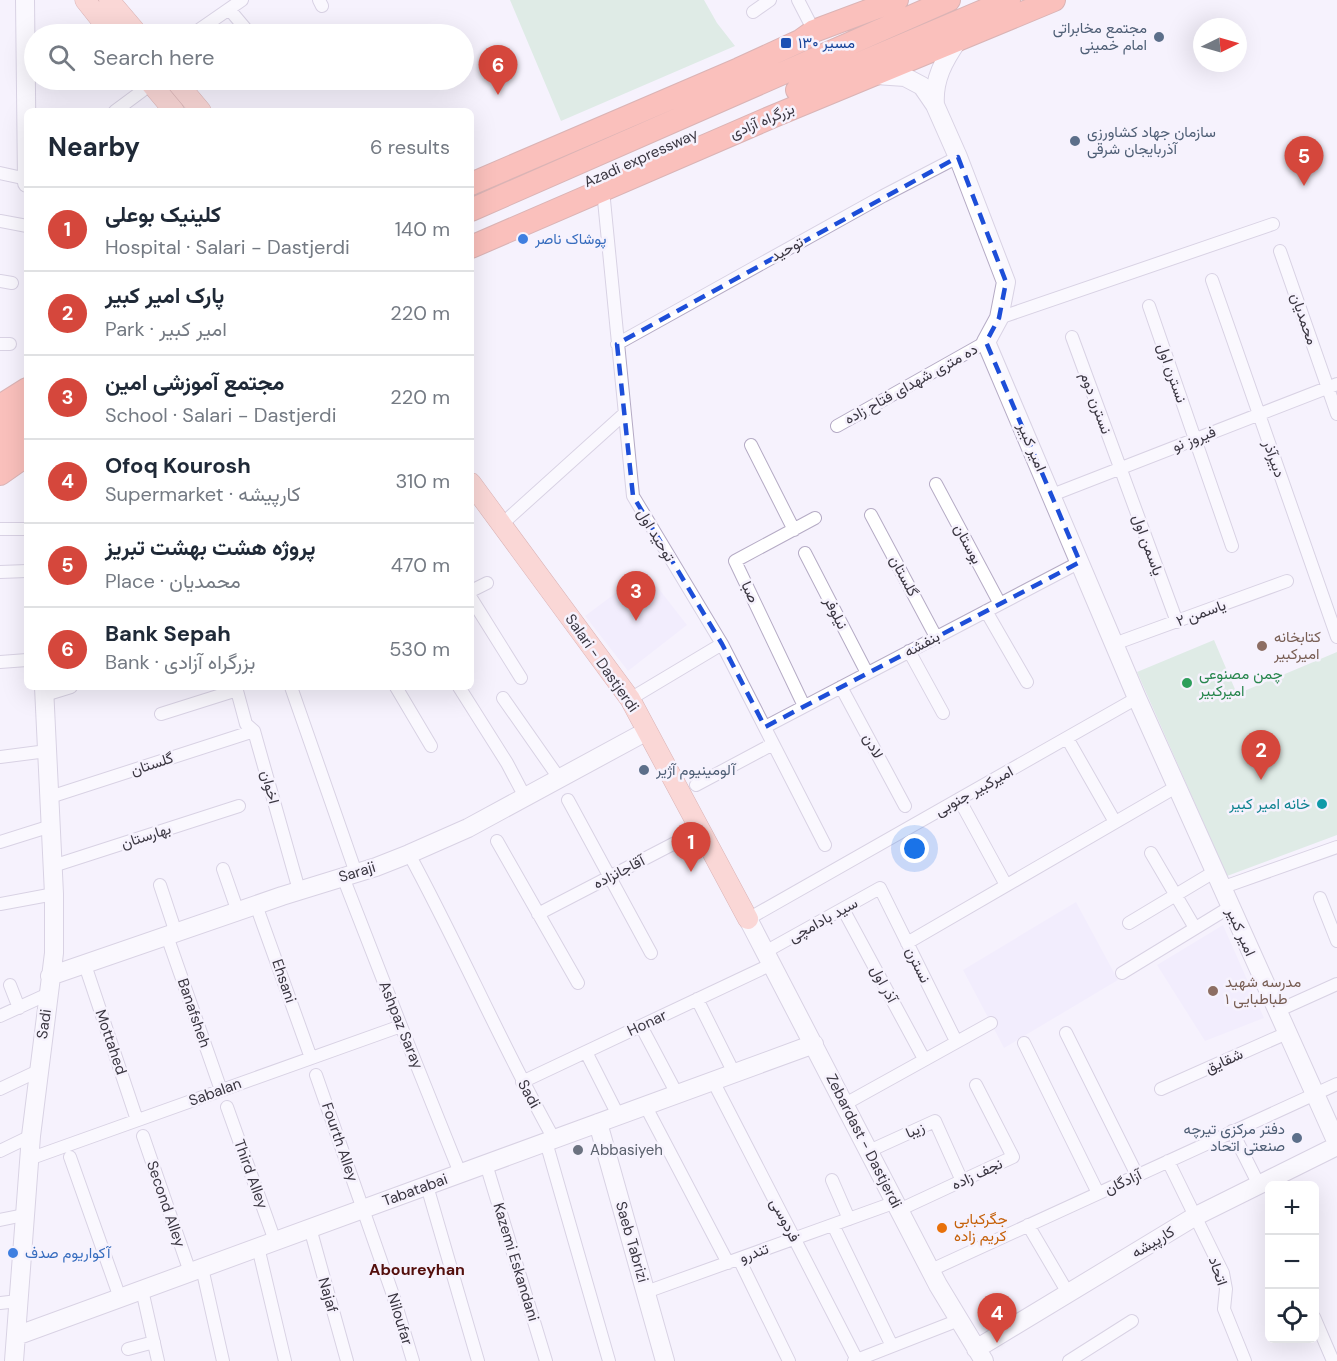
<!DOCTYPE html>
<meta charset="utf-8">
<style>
:root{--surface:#fff;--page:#f2f2f3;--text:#1f2937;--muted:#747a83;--line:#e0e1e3;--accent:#d5473c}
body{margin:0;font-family:"DM Sans",Vazirmatn,sans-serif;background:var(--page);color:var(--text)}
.controls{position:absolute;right:18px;bottom:18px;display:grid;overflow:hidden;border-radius:9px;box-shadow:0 6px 24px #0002}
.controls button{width:54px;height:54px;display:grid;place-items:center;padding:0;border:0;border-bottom:2px solid var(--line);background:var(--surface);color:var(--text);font:30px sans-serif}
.compass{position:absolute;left:1193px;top:18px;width:54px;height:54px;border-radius:50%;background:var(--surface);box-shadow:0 6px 24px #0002;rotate:85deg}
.you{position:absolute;left:915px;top:849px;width:21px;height:21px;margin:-15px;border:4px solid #fff;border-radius:50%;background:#1a73e8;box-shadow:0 0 0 9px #1a73e833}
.badge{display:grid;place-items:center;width:39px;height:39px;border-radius:50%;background:var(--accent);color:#fff;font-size:20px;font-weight:700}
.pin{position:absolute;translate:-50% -50px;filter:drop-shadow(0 2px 3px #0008)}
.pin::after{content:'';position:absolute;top:32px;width:21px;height:18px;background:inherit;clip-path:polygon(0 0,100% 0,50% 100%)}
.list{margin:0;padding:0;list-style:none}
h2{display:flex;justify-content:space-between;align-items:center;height:78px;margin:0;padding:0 24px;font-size:26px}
h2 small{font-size:20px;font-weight:400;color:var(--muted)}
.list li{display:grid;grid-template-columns:39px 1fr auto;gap:18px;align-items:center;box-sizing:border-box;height:84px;padding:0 24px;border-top:2px solid var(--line)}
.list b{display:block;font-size:22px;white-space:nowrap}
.list p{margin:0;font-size:20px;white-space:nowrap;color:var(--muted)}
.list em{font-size:20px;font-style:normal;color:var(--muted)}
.icon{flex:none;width:33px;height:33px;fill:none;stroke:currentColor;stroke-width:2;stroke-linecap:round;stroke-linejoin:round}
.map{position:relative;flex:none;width:1337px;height:1361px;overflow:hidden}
.search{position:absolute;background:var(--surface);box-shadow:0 6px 24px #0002;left:24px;top:24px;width:450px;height:66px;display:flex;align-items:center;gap:15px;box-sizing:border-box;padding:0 21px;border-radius:33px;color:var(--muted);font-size:22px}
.panel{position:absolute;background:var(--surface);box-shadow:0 6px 24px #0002;left:24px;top:108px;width:450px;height:582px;border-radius:9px}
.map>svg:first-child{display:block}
.built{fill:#eee7fc}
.green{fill:#c3e2cb}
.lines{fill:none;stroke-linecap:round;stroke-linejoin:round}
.street-casing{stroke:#b5abc5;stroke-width:14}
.secondary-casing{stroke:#b5abc5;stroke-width:20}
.primary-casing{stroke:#b9685e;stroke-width:21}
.highway-casing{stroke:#b9685e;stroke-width:24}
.street{stroke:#fff;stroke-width:12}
.secondary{stroke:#fff;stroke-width:18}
.primary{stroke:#feb5a7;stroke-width:20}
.highway{stroke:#fe836d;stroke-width:22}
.marked{fill:none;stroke:#1d4ed8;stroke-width:4.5;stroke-dasharray:12 8;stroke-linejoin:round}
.service-dot{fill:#5c6f8a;stroke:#f6f2fd;stroke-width:2}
.transit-dot{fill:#1a4fb4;stroke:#f6f2fd;stroke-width:2}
.shop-dot{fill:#3f7fe0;stroke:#f6f2fd;stroke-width:2}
.education-dot{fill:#8d6e63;stroke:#f6f2fd;stroke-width:2}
.leisure-dot{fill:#2e9e5b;stroke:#f6f2fd;stroke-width:2}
.culture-dot{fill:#0f9aa8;stroke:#f6f2fd;stroke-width:2}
.worship-dot{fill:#6b7280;stroke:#f6f2fd;stroke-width:2}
.food-dot{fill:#e8710a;stroke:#f6f2fd;stroke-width:2}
.labels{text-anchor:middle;stroke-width:5;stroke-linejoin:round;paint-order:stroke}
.service-label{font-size:15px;fill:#4e5e75;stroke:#f6f2fd;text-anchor:end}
.transit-label{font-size:15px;fill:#164399;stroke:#f6f2fd;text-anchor:start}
.street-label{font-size:15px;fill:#3a3641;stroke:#f6f2fd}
.shop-label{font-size:15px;fill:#366cbe;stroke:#f6f2fd;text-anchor:start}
.education-label{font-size:15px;fill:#785e54;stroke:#f6f2fd;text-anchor:start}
.leisure-label{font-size:15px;fill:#27864d;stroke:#f6f2fd;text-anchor:start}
.culture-label{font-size:15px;fill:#0d838f;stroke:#f6f2fd;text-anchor:end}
.worship-label{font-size:15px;fill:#5b616d;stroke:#f6f2fd;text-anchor:start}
.food-label{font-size:15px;fill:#c56008;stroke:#f6f2fd;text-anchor:start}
.neighbourhood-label{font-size:16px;font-weight:bold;fill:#540f0c;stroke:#f6f2fd}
</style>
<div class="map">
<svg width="1337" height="1361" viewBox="0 0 1337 1361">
<rect width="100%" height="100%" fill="#f6f2fd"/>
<path class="built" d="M645 571 687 625 628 671 585 616Z
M1076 902 1118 980 1004 1048 963 970Z
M1223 925 1264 1018 1205 1041 1157 965Z"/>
<path class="green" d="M510 0H704L717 23 735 46 561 121Z
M1214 640 1237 694 1337 652V835L1227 876 1137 672Z"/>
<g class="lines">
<g class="street-casing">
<path id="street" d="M319 0 322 6
M798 0 814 31
M229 9 250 34
M753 12 770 0
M193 34 242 0
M115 111 142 91
M0 173 27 179
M603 190 633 496 722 644 825 845
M0 221 27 226
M1280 251 1337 414
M1212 280 1337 637
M0 281 12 283
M1149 306 1232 546
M999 318 1273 224
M1072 337 1177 622
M0 344H10
M617 344 883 196 958 157
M837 426 986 342
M751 445 794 530
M936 484 1000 604
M1052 495 1337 384
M871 515 936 637
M502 524 624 414
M0 529H27
M805 553 867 673
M0 572 27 571
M471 591 487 583
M471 598 521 678
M986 611 1027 682
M1114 644 1287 581
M909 651 943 713
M0 662 27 660
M236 687 246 724 254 731 299 890
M291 687 356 873
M396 687 431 746
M459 687 507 763 525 797
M841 687 905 806
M45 695 71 687
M503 698 559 778
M630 699 722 644
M804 706 735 561 815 518
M161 714 237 690
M765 727 1080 562
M1067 738 1115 822
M0 757 47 751
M696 785 773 744
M50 797 254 731
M959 799 1006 885
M568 800 651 953
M497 841 578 983
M0 842 51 826
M1151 853 1195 928
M409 854C460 948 502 1046 554 1139
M53 866 239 806
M223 869 238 912
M343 877 401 1026 460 1173
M160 885 176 933
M1221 888 1337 847
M1320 898 1337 941
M0 904 54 894
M256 905 311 1058
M843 909 924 1059
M538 914 700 830
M748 919 1137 698
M1129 923 1214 872
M167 936 221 1090
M907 943 1176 787
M765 952 880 888 956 1041
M85 965 137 1120
M1122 973 1230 907
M10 985 19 1008
M697 999 734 1073
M1277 1011 1337 984
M0 1016 48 994
M641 1026 677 1094
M1066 1033 1137 1175
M1024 1043 1098 1193
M586 1052 618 1115
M316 1075 393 1295 413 1361
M713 1081 857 1360
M522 1082 772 964
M0 1089 38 1071
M1161 1089 1287 1033
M845 1104 991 1023
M645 1105 728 1263
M227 1107 275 1241
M1232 1131 1259 1185
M143 1136 190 1272
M546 1142 609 1361
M0 1151 31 1136
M869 1151 935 1121 962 1181
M70 1157 120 1298
M29 1159 401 1026
M1168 1161 1223 1273 1226 1289 1224 1309 1245 1361
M486 1164 546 1361
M832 1180 849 1219
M427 1186 478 1361
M899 1210 1013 1157 976 1085
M0 1220 24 1215
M833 1225 892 1346
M1028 1225 1068 1293
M310 1228 347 1361
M258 1247 285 1361
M739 1259 789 1361
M202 1268 223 1361
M931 1270 1337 1084
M142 1290 158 1361
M646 1292 896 1202
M0 1303 18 1301
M1314 1317 1333 1361
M128 1349 154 1342
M854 1361 959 1320
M1069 1361 1132 1321"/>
</g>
<g class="secondary-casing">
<path id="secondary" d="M25 0 27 183
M876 75 905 77 922 86 935 105 958 157 1006 282 999 318 986 342 1137 698 1337 1143
M935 105C933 80 944 60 958 40
M748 919 938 1285 984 1361
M50 976 282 896 376 867 409 854 468 828 647 731
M598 1123 665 1361
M16 1336 814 1044
M976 1349 1194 1217 1337 1146
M14 1361 31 1136 54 953V894L44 687"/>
</g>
<g class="primary-casing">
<path id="primary" d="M85 0 112 34
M109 0 138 34
M148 80 174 111
M175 80 201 111
M471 483 630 699 748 919"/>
</g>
<g class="highway-casing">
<path id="highway" d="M797 90 1009 0
M471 184 739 69 800 41 814 31 897 0
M471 210 949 0
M471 247 774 116 1054 0
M0 406 27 389
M0 426 27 409
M0 450 27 433
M0 474 27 455"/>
</g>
<use href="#street" class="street"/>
<use href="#secondary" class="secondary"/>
<use href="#primary" class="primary"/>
<use href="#highway" class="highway"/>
</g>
<path d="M0 0H1337V1361H0ZM958 157 1006 282 999 318 986 342 1080 562 765 727 722 644 633 496 617 344Z" fill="#f6f2fd" fill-opacity=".55" fill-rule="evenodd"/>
<path class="marked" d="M958 157 1006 282 999 318 986 342 1080 562 765 727 722 644 633 496 617 344Z"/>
<g class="service-dot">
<circle cx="1159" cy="37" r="6"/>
<circle cx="1075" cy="141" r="6"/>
<circle cx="644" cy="770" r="6"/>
<circle cx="1297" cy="1138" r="6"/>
</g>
<rect class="transit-dot" x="780" y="37" width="12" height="12" rx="3"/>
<g class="shop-dot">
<circle cx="523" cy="239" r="6"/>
<circle cx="13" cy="1253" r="6"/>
</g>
<g class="education-dot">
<circle cx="1262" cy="646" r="6"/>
<circle cx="1213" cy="991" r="6"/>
</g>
<circle class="leisure-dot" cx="1187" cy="683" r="6"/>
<circle class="culture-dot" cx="1322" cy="804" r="6"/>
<circle class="worship-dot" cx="578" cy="1150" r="6"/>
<circle class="food-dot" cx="942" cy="1228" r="6"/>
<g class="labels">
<g class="service-label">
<text x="1147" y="33">مجتمع مخابراتی<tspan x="1147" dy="17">امام خمینی</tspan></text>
<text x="1087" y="137" text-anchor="start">سازمان جهاد کشاورزی<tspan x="1087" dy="17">آذربایجان شرقی</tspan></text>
<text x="656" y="775" text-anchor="start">آلومینیوم آژیر</text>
<text x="1285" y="1134">دفتر مرکزی تیرچه<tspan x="1285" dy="17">صنعتی اتحاد</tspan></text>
</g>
<g class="transit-label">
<text x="798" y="48">مسیر ۱۳۰</text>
</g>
<g class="street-label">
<text transform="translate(762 121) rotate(-23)" y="5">بزرگراه آزادی</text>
<text transform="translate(641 158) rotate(-24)" y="5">Azadi expressway</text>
<text transform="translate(787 249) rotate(-29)" y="5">توحید</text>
<text transform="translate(1304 319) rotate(71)" y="5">محمدیان</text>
<text transform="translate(1172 373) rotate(71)" y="5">نسترن اول</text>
<text transform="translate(911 384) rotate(-29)" y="5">ده متری شهدای فتاح زاده</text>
<text transform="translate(1096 403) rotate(70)" y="5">نسترن دوم</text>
<text transform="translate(1194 439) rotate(-21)" y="5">فیروز نو</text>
<text transform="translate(1032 447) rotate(67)" y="5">امیر کبیر</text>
<text transform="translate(1274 459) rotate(71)" y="5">دبیرآذر</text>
<text transform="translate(656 535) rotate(59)" y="5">توحید اول</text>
<text transform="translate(968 544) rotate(62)" y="5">بوستان</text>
<text transform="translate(1148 545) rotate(70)" y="5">یاسمن اول</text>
<text transform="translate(904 576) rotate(62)" y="5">گلستان</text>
<text transform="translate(750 592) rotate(65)" y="5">صبا</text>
<text transform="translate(836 613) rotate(63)" y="5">نیلوفر</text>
<text transform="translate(1201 613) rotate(-20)" y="5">یاسمن ۲</text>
<text transform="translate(922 644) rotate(-28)" y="5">بنفشه</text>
<text transform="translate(602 663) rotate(55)" y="5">Salari - Dastjerdi</text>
<text transform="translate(873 746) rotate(62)" y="5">لادن</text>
<text transform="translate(152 764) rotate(-18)" y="5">گلستان</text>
<text transform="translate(270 787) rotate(75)" y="5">اخوان</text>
<text transform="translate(974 791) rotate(-29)" y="5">امیرکبیر جنوبی</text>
<text transform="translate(146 836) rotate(-18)" y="5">بهارستان</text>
<text transform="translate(357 872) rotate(-17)" y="5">Saraji</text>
<text transform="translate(619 872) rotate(-27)" y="5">آقاجانزاده</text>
<text transform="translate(823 920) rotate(-29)" y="5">سید بادامچی</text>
<text transform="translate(1241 932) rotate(66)" y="5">امیر کبیر</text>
<text transform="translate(918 965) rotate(64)" y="5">نسترن</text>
<text transform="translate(284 981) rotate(71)" y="5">Ehsani</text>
<text transform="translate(884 984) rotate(62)" y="5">آذر اول</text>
<text transform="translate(194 1013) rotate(71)" y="5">Banafsheh</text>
<text transform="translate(647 1023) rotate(-25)" y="5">Honar</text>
<text transform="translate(44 1024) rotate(-82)" y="5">Sadi</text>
<text transform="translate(401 1025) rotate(68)" y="5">Ashpaz Saray</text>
<text transform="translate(111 1042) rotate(71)" y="5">Mottahed</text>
<text transform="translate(1224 1061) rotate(-24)" y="5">شقایق</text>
<text transform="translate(215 1092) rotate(-20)" y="5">Sabalan</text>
<text transform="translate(529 1094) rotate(61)" y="5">Sadi</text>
<text transform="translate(915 1130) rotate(-24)" y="5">زیبا</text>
<text transform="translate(864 1141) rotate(63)" y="5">Zebardast - Dastjerdi</text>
<text transform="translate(340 1142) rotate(71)" y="5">Fourth Alley</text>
<text transform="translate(251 1174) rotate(70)" y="5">Third Alley</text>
<text transform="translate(977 1174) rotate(-25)" y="5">نجف زاده</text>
<text transform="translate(1123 1182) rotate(-25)" y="5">آزادگان</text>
<text transform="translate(415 1190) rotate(-20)" y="5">Tabatabai</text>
<text transform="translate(166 1204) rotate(71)" y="5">Second Alley</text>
<text transform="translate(785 1220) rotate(62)" y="5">فردوسی</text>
<text transform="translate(632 1242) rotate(74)" y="5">Saeb Tabrizi</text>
<text transform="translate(1153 1242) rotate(-31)" y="5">کارپیشه</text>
<text transform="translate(754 1253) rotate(-20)" y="5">تندرو</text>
<text transform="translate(516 1262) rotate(73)" y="5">Kazemi Eskandani</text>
<text transform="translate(1218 1271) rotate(71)" y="5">اتحاد</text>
<text transform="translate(328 1295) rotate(74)" y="5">Najaf</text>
<text transform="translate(400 1319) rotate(73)" y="5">Niloufar</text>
</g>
<g class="shop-label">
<text x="535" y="244">پوشاک ناصر</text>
<text x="25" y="1258">آکواریوم صدف</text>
</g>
<g class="education-label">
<text x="1274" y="642">کتابخانه<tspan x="1274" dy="17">امیرکبیر</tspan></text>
<text x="1225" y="987">مدرسه شهید<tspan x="1225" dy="17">طباطبایی ۱</tspan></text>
</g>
<g class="leisure-label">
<text x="1199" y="679">چمن مصنوعی<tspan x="1199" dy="17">امیرکبیر</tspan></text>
</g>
<g class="culture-label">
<text x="1310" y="809">خانه امیر کبیر</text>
</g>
<g class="worship-label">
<text x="590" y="1155">Abbasiyeh</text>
</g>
<g class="food-label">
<text x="954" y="1224">جگرکبابی<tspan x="954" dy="17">کریم زاده</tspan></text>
</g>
<g class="neighbourhood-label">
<text x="417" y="1275">Aboureyhan</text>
</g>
</g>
</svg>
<div class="controls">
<button>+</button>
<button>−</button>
<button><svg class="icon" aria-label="locate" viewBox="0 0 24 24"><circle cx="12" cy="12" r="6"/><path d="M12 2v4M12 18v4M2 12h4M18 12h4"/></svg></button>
</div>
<svg class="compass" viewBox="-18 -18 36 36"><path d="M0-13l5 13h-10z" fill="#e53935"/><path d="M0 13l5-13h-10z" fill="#747a83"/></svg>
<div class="you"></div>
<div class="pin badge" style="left:691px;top:872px">1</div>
<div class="pin badge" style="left:1261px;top:780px">2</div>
<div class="pin badge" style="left:636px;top:621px">3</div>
<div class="pin badge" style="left:997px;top:1343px">4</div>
<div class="pin badge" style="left:1304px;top:186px">5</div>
<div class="pin badge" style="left:498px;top:95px">6</div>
<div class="search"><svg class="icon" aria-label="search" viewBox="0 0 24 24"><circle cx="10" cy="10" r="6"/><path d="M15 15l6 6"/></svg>Search here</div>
<section class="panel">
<h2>Nearby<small>6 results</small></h2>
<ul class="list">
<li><span class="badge">1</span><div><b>کلینیک بوعلی</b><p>Hospital · Salari - Dastjerdi</p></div><em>140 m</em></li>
<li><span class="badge">2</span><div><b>پارک امیر کبیر</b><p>Park · امیر کبیر</p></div><em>220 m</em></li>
<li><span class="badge">3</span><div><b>مجتمع آموزشی امین</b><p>School · Salari - Dastjerdi</p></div><em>220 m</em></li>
<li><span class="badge">4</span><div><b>Ofoq Kourosh</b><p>Supermarket · کارپیشه</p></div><em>310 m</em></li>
<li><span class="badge">5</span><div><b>پروژه هشت بهشت تبریز</b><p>Place · محمدیان</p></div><em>470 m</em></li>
<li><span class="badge">6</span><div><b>Bank Sepah</b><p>Bank · بزرگراه آزادی</p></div><em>530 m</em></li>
</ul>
</section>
</div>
